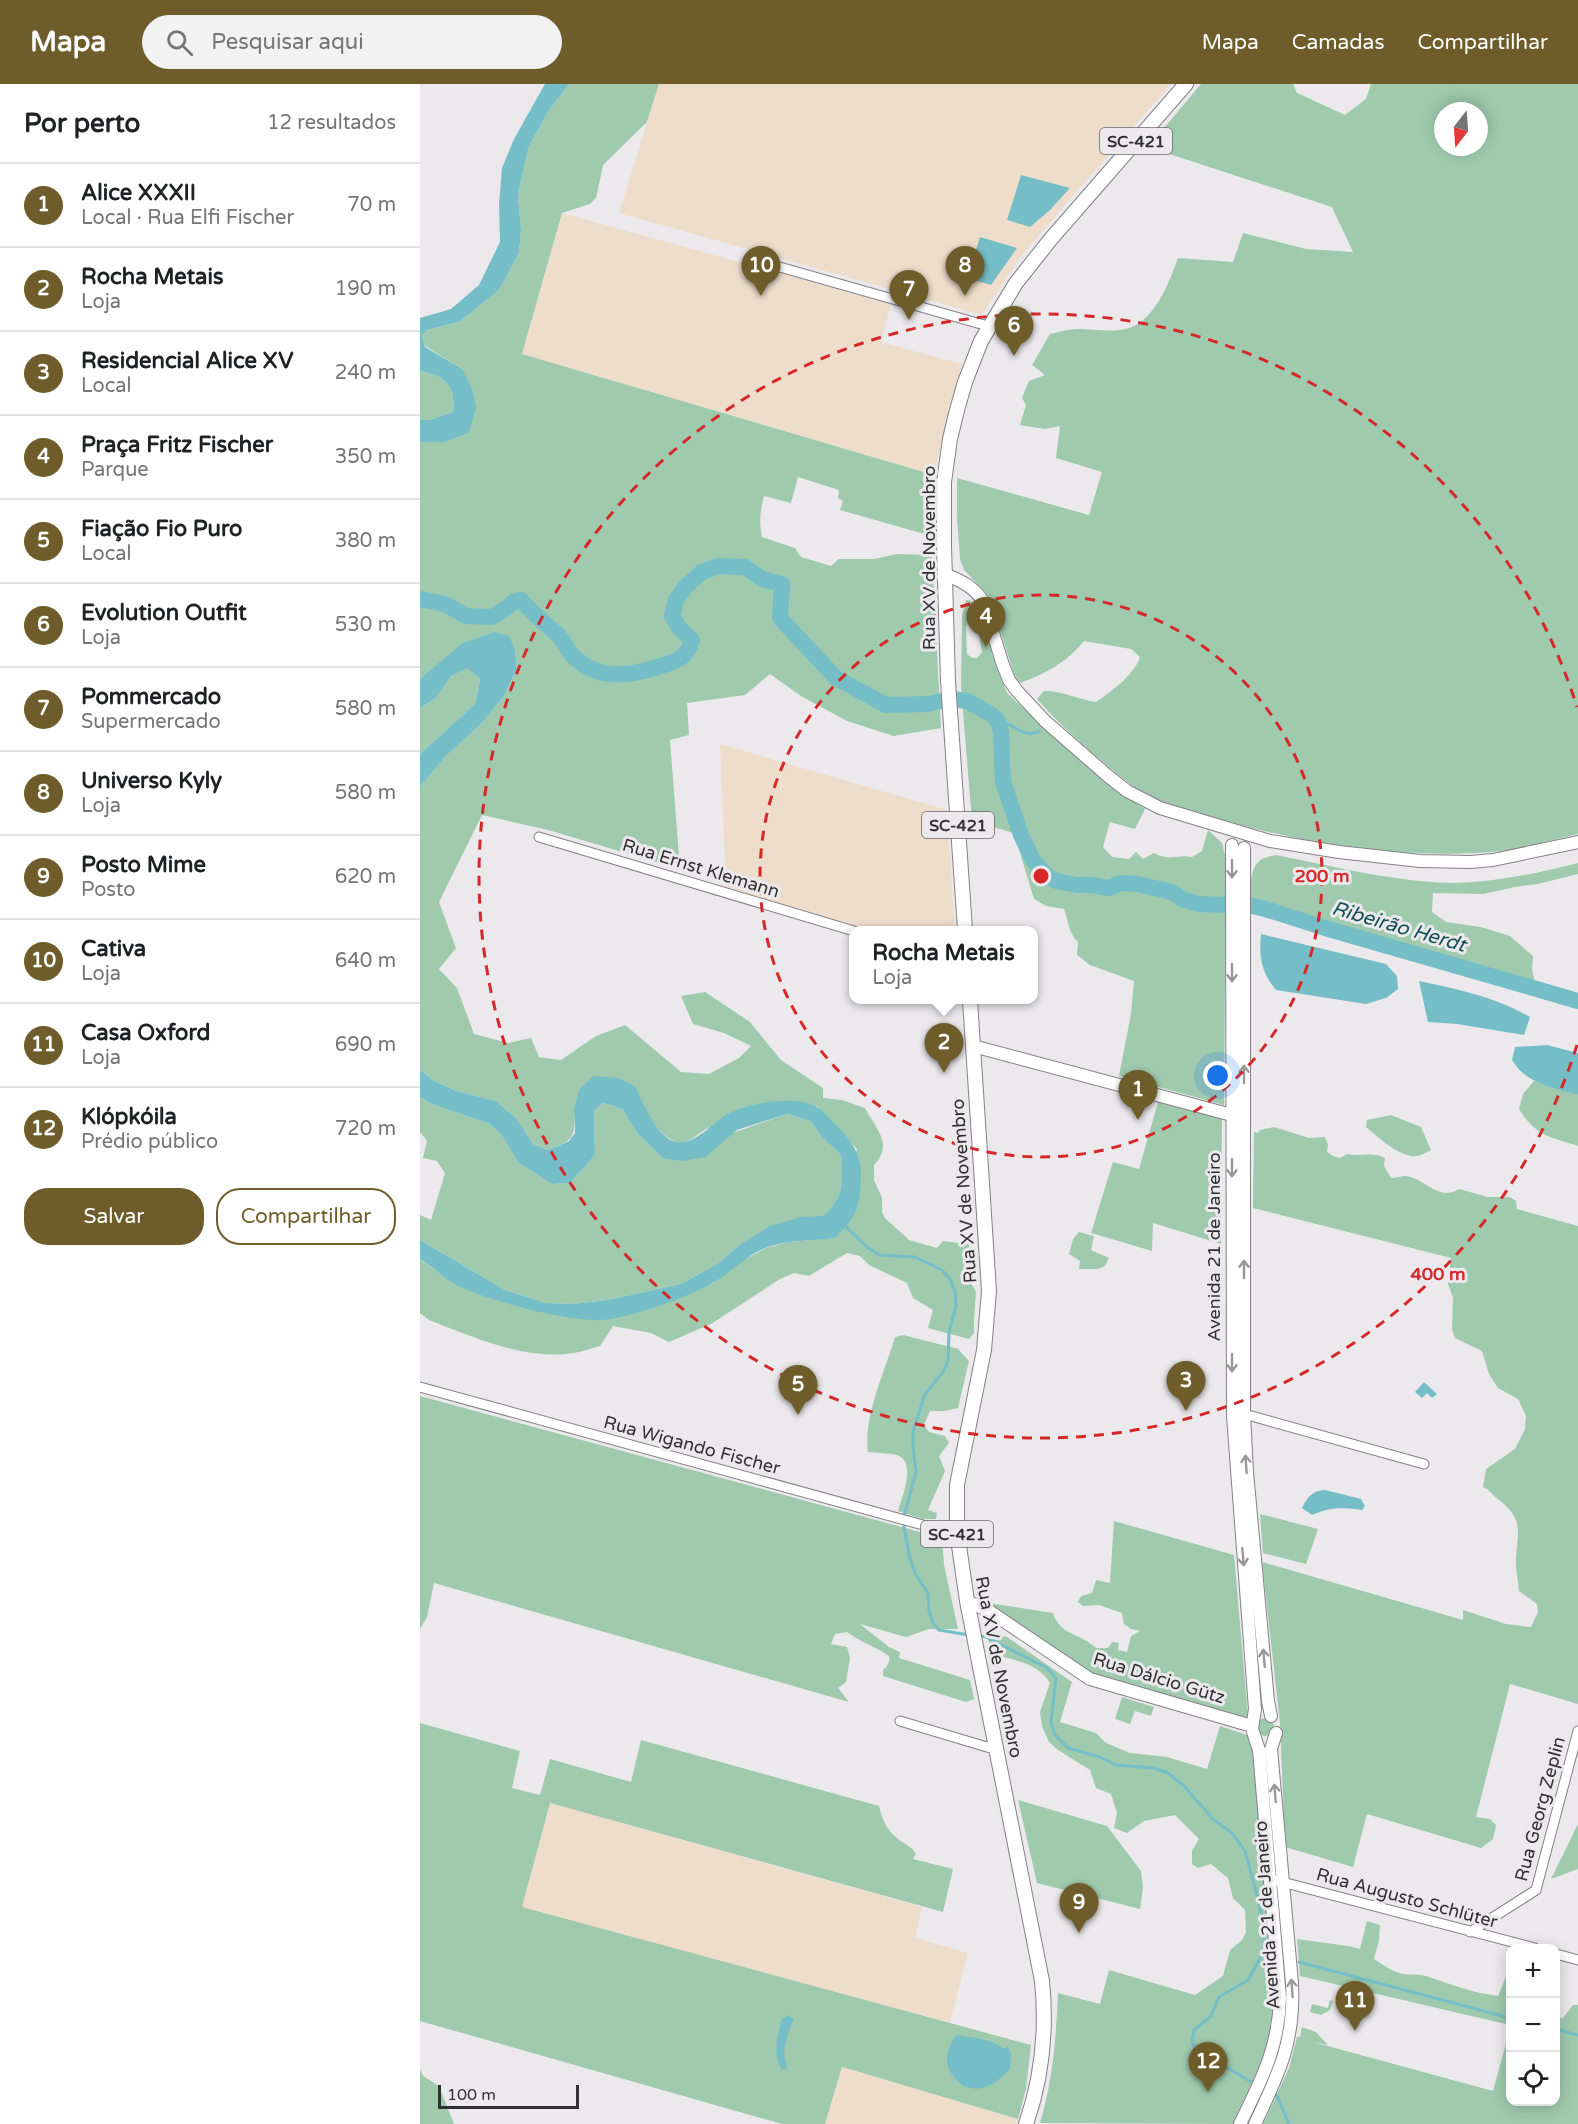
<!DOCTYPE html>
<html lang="pt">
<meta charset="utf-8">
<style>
:root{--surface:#fff;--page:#f2f2f2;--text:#202124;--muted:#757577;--line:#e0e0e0;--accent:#6e5d2b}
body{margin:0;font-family:"Varela Round",sans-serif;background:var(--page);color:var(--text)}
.controls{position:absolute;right:18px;bottom:18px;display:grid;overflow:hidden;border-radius:12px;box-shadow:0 3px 15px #0003}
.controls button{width:54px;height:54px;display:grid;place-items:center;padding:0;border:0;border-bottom:2px solid var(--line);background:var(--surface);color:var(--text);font:30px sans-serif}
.compass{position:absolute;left:1014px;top:18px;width:54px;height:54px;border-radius:50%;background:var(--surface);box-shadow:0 3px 15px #0003;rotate:197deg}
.scale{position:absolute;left:18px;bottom:15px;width:141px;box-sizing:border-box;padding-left:6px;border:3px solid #313132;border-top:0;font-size:16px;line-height:21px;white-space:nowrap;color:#313132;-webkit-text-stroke:4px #ebe9ec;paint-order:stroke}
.you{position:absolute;left:798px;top:992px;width:21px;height:21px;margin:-15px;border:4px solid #fff;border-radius:50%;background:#1a73e8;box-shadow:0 0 0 9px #1a73e833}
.badge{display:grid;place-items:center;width:39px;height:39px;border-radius:50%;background:var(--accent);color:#fff;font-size:20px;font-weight:700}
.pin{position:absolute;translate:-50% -50px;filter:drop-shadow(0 2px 3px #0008)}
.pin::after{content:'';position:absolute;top:32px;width:21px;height:18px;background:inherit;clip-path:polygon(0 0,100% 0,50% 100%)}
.popup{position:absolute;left:429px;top:842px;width:189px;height:78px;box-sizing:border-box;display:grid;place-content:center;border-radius:12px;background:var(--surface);filter:drop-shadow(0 2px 4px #0005);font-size:20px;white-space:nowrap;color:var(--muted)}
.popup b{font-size:22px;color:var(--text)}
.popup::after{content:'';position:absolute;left:50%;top:100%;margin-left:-12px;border:12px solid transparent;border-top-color:var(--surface)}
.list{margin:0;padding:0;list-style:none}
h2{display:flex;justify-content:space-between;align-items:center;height:78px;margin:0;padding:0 24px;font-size:26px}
h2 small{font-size:20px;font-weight:400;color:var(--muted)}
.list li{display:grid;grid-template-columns:39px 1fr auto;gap:18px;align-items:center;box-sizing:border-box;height:84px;padding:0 24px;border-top:2px solid var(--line)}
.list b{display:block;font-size:22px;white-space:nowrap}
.list p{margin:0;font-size:20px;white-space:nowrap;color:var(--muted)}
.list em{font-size:20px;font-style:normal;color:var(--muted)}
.actions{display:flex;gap:12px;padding:18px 24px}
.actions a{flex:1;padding:14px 0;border:2px solid var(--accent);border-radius:24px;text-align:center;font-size:21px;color:var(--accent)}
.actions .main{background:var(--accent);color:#fff}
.icon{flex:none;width:33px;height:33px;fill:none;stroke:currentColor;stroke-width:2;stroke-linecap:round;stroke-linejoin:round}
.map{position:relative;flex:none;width:1158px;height:2040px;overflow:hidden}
header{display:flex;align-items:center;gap:36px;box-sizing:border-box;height:84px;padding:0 30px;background:var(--accent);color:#fff}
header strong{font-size:28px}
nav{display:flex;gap:33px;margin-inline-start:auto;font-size:21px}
.search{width:420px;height:54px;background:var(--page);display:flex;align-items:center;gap:15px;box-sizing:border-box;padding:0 21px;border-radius:33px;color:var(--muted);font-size:22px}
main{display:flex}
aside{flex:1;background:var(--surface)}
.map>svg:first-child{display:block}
.industrial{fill:#efddcc}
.green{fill:#9fcaae;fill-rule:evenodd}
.water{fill:#76bec7}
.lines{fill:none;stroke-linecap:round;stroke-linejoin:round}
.stream{stroke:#76bec7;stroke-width:3}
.river{stroke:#76bec7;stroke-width:16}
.street-casing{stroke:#838184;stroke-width:11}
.secondary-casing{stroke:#838184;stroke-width:14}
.primary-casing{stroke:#838184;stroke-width:16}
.street{stroke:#fff;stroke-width:9}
.secondary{stroke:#fff;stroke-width:12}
.primary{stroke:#fff;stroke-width:14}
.oneway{stroke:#989898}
.ring{fill:none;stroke:#d62828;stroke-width:3;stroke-dasharray:10 8}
.labels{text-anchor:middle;stroke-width:6;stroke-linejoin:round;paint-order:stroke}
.shield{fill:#ebe9ec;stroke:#69686a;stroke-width:1.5}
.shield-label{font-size:16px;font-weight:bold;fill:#313132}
.street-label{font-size:18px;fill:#313132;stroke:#ebe9ec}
.water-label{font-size:20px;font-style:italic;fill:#115057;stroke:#ebe9ec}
.centre{fill:#d62828;stroke:#ebe9ec;stroke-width:3}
.ring-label{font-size:18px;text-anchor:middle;font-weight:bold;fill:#d62828;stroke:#ebe9ec;stroke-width:6;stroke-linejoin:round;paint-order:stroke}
</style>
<header>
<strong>Mapa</strong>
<div class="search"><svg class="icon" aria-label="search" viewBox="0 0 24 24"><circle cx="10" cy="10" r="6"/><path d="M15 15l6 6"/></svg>Pesquisar aqui</div>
<nav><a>Mapa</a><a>Camadas</a><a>Compartilhar</a></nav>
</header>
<main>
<aside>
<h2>Por perto<small>12 resultados</small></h2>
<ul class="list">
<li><span class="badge">1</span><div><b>Alice XXXII</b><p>Local · Rua Elfi Fischer</p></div><em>70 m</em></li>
<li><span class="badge">2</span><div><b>Rocha Metais</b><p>Loja</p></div><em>190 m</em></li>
<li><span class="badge">3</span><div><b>Residencial Alice XV</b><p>Local</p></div><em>240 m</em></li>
<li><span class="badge">4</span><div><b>Praça Fritz Fischer</b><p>Parque</p></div><em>350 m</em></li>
<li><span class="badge">5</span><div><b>Fiação Fio Puro</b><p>Local</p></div><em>380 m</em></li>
<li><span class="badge">6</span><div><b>Evolution Outfit</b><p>Loja</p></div><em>530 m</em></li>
<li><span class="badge">7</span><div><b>Pommercado</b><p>Supermercado</p></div><em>580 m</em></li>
<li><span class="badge">8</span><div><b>Universo Kyly</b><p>Loja</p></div><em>580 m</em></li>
<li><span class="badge">9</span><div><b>Posto Mime</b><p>Posto</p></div><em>620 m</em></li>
<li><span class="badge">10</span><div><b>Cativa</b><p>Loja</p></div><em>640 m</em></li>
<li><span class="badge">11</span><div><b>Casa Oxford</b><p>Loja</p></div><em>690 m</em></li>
<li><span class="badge">12</span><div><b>Klópkóila</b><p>Prédio público</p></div><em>720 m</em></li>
</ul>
<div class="actions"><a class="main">Salvar</a><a>Compartilhar</a></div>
</aside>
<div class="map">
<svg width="1158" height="2040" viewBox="0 0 1158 2040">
<rect width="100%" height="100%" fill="#ebe9ec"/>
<path class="industrial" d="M239 0H751L624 145 598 177 562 231 199 129Z
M142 129 471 220 461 258 542 280 529 324 514 391 102 270Z
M300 660 527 726 535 846H451L306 803Z
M130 1719 502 1823 495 1854 548 1869 530 1939 101 1824Z
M422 1983 598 2035 596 2040H405Z"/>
<path class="green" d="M149 0H239L227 38 183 81 176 114 170 120 142 129 102 270 514 391 515 453 420 426 423 417 418 414 419 406 378 393 371 419 344 412C340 427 339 437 342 453L375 464 381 473 411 482 419 475H454L477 470 512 471 521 644 474 652 427 637 381 612 350 590 325 611 267 619 269 651 250 656 260 785 128 746 62 731 19 818 36 864 19 885 37 904 54 950 88 959 111 954 119 973 141 976 176 952 205 941 261 988 289 990 319 974 331 962 304 949 273 940 261 912 285 908 330 938 361 976 403 1004V1014L422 1016 445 1024C456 1045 474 1060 454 1081V1096L462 1114V1128L465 1134 489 1156 517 1164 523 1157 549 1160V1195L556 1208 554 1235V1249L549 1255 508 1244 513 1226 493 1214 487 1199 449 1181 440 1172 427 1169 389 1192 374 1189 360 1195 291 1240 249 1258 231 1249 193 1242 180 1262C172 1264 162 1268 153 1269 106 1277 53 1253 9 1236L0 1229V1175L33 1199 58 1209 124 1228 156 1234 184 1236 292 1200 317 1180 346 1164 369 1158 415 1154 437 1065 397 1022C362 1029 325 1033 291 1043 279 1046 270 1063 254 1057 234 1048 223 1021 214 1002L154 1026C155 1056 154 1055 128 1066L113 1060 96 1034 76 1017 36 1007 13 996 0 986V703L25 673 62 639 84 612 97 584 95 566 14 584 0 595V358H25L49 349 42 285 5 262 2 252 7 246 39 238 79 206 99 169 101 146 98 110 109 62 128 28Z
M781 0H873L877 9 925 31 946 15 951 0H1158V750C1125 758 1090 768 1055 769 968 773 878 758 795 734 775 729 753 724 734 715 718 708 704 695 690 684 664 662 639 640 617 615L624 607C643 607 657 615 676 618 691 608 715 590 720 573L711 565 664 557C646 579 625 590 600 599L594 590 569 512 544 486 540 475 537 434V394L669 431 682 388 636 374 640 342 625 345 600 341 606 321 602 314 609 297 625 291 612 281 630 250C639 248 648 245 657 245 672 245 695 249 709 244 735 236 750 197 758 174L813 178 823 149 886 165 933 168 912 123 728 63ZM1023 27H1059V63H1023Z
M0 287C25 292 36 301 33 328L10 336H0Z
M546 516C554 517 557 522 561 529L576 582 587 609 623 643 704 711 725 725 715 745 690 738 683 763 692 773 709 775 716 768 723 775 734 769C752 778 756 770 772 773L782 767 788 746 802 759 806 775 804 1021 699 992 711 930 714 897 670 881 657 871 658 858C649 850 648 836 644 825L626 822 614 815 594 749 552 737 541 603 542 531ZM549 536 556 537 557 541 562 568 557 574H552L547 570 546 542Z
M47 583 60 595 55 620 0 670V624L16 614 31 592Z
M856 771C911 782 981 799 1036 799 1077 798 1118 789 1158 779V790L1118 800 1095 803 1063 810 1013 809 1012 828 1026 838 1061 843 1090 852 1113 872 1112 886 1116 903 1106 906 1089 902 1088 896 998 869H975L915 853 886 840 831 830C831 814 826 785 842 775 845 773 852 772 856 771Z
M1114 997 1158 1011V1062C1128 1052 1117 1053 1099 1025L1103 1010Z
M0 1013 12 1020 70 1040 82 1052 99 1079 132 1100 150 1099 175 1071 174 1027 182 1019 194 1022 203 1026 217 1049 242 1074 367 1030 390 1037 402 1053 421 1071C422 1099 425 1111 404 1133H381L321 1160 297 1180 261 1200 187 1216 152 1220 126 1219 85 1206 0 1156V1131L11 1136 25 1089 17 1077 3 1074 7 1057 0 1048Z
M738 1018 802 1035 801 1160 733 1139 732 1167 671 1149 693 1078 719 1085Z
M971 1031 1001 1043 1011 1066C1007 1068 1002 1071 997 1072 980 1074 958 1053 946 1043L947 1036Z
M854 1043 889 1054 905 1053 908 1061 907 1068 913 1072 920 1074 927 1070C940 1073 953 1067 965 1074L964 1082 971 1094C976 1094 982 1092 986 1092 1005 1094 1018 1118 1039 1105L1068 1113H1090L1096 1117 1097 1125 1158 1142V1620L1090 1600 1056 1733 1070 1735 1076 1741 1073 1755 1061 1764 947 1730 933 1783 865 1763 860 1639 842 1478 1043 1536V1526L1086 1540 1111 1543 1118 1528 1117 1520 1099 1507C1098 1499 1097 1491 1096 1483 1095 1451 1108 1438 1078 1415 1072 1411 1070 1406 1063 1403L1066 1385 1095 1365 1105 1345 1106 1332 1098 1315 1078 1304 1069 1290 1062 1267 1035 1254 1032 1245 1033 1214 1028 1200 1031 1174 833 1124 834 1048 838 1049 840 1046Z
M659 1148 674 1152 671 1166 689 1174 685 1182 678 1185H659L660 1177 649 1170 653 1155Z
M483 1251 538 1265 549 1277 538 1324 524 1327H510L504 1341 509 1348 525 1352 529 1359 519 1372 525 1387 508 1426 517 1429 516 1435H503L478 1427C482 1413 497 1378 477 1371 468 1369 457 1369 448 1368 443 1333 465 1287 475 1253Z
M0 1312 522 1454 524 1481 538 1545H509L486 1553 440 1540 469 1563 480 1568 479 1574 550 1596 554 1615 546 1618 463 1592V1586C468 1582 470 1578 469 1572 455 1562 440 1558 427 1548L415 1550 411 1560 427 1563 430 1574 426 1598 418 1604 429 1618 14 1499 7 1533 0 1545Z
M840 1430 898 1445 886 1480 843 1469Z
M694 1437 814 1471 828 1632 825 1633 674 1590 569 1519 633 1529C640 1552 661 1549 676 1564H688L692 1558 699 1559 698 1566 707 1568 711 1552 720 1547 711 1545 704 1540 702 1529 679 1521 663 1522 658 1518 661 1512 672 1509 676 1496 690 1499Z
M567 1549 587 1553 652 1598 640 1638 676 1649 686 1659 710 1669 747 1673 787 1685 800 1642 827 1651 832 1658 853 1893C853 1912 854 1930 850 1949 845 1981 828 2011 814 2040L620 2039C633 1996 636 1954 638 1909L680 1920 689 1886 775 1911 803 1892 810 1866 822 1856 826 1848 825 1826 813 1814 808 1794 791 1780 778 1784 772 1780V1767L779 1755 755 1731 724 1737 707 1749 694 1744 697 1729 691 1710 676 1704 670 1686 638 1666 629 1658 622 1642 620 1628 630 1599C618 1579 592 1575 571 1570Z
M702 1613 734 1623 731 1632 715 1627 710 1640 695 1635Z
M836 1643a9 9 0 1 1 18 0a9 9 0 1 1-18 0Z
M0 1639 100 1667 92 1704 120 1711 130 1675 211 1698 221 1656 459 1722C462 1735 467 1747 478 1755 485 1761 491 1761 496 1770L493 1775 533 1785 523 1828 130 1719 102 1823 611 1961 606 2005 598 2035 422 1983 405 2040H362L0 1937Z
M598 1716 687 1742 721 1787 723 1804 720 1825 617 1799Z
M1158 1740V1785L1131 1795Z
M947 1837 960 1841 959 1856 954 1875C963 1881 973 1888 983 1890 991 1891 998 1890 1006 1892 1030 1900 1053 1909 1078 1912L1090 1883V1941L880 1892 877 1855 928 1862 940 1865Z
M910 1916 913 1917 910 1926 901 1931 890 1928 892 1920 908 1924Z
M1153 1921H1158V2040H843L869 1984 877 1953H880L882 1943 896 1948 908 1961 893 1958 1073 2007 1090 1945V2018H1136V1934H1143Z
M0 1985 3 1992 19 2002 34 2040H0Z"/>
<path class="water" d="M125 0H149L128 28 109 62 98 110 101 146 99 169 79 206 39 238 7 246 2 252 5 263 42 285 52 305 56 324 49 349 25 358H0V336H10L33 328C36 301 25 292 0 287V234L31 225 59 201 80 158 79 120 82 84 94 55Z
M601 91 650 104 630 126 610 143 587 136Z
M560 153 597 164 571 201 547 194Z
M74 548 89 552 95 566 97 584 84 612 62 639 25 673 0 703V670L55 620 60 595 47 584 31 592 16 614 0 624V595L41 560Z
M841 850 966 880 977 892 978 905 966 914 946 920 856 906C841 888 839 873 841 850Z
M999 897C1038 905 1075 913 1110 933L1104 951 1037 940 1008 938Z
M1127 961 1158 969V1011C1133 1003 1106 1000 1092 976L1095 963Z
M0 986 13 996 36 1007 76 1017 96 1034 113 1060 128 1066 149 1057 155 1049 154 1026 159 1006 173 992 198 994 215 1002C222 1017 238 1056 257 1058 274 1061 291 1041 304 1032 324 1019 376 1010 397 1023 404 1027 411 1036 417 1042 432 1057 442 1071 441 1093 440 1124 437 1132 415 1154 393 1157 369 1156 348 1163 326 1171 311 1189 291 1200 268 1213 209 1234 183 1236 148 1238 63 1216 33 1199 21 1192 12 1182 0 1175V1156L85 1206 126 1219 152 1220 187 1216 261 1200 297 1180 321 1160 350 1142 381 1133 404 1132C425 1111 422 1099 421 1071L402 1053 390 1037 367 1030 317 1046 285 1073 263 1077 242 1074 217 1049 203 1026 194 1022 182 1019 174 1027 175 1071 150 1099 132 1100 99 1079 82 1052 70 1040 12 1020 0 1013Z
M1004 1298 1017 1310 1012 1314 1007 1309 1002 1314 995 1308Z
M905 1406 941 1415 945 1422 942 1426C924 1423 909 1423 892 1431L882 1424C888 1412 892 1407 905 1406Z
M369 1931 374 1935C368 1948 360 1968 367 1981L366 1985H361C353 1970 357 1951 362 1935Z
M536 1951C551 1954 573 1954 583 1965L588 1963 591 1970 590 1985C576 1999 564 2010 543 2002 523 1986 523 1971 536 1951Z"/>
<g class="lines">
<path class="stream" d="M578 637C594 639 605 656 619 647
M425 1142 448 1164 459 1171 495 1173 522 1186 530 1195 535 1207 536 1222 529 1248 528 1277 523 1288 505 1310 493 1347V1364L496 1388 484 1432V1443L490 1475 496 1491 508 1509 509 1527 513 1539 519 1546 549 1551
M557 1551 566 1553 627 1584 636 1594 631 1638 635 1651 648 1664 680 1673 696 1681 734 1684 748 1689 763 1701 793 1735 813 1750 825 1767 840 1822 844 1844V1867L828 1896 799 1913 791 1932 774 1946 772 1957 775 1965 835 2000
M879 1878 1090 1934
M1136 1945 1158 1951
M854 2010 857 2012 869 2040"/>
<path class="river" d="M0 515 25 520 46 532 72 533 88 523 94 517 101 516C112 529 125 539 138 551 145 558 148 568 155 574 180 597 208 592 238 583 256 577 267 575 272 556L260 545 252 532 256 516 266 502 282 488 298 482 325 483 342 495 362 500 360 534 416 594 466 621 508 620 532 615 547 617 572 631 578 637 581 648 583 698 601 751 613 776 627 792 636 797 657 801H671L689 804 701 799 717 800 752 808 764 816 779 820 834 822 852 827 905 844 1158 917"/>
<g class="street-casing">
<path id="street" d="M349 180 568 242
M119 753 434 847
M0 1303 514 1444 537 1448
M824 1330 1004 1380
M480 1637 577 1666
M851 1795 1115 1864
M1050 1848 1116 1806 1158 1647
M1136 1870 1158 1876"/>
</g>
<g class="secondary-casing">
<path id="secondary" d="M525 490C541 497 553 502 563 517L583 581 589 596 597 607 625 637 688 692 707 707 740 724 850 757 919 768 1000 777 1050 778 1073 776 1158 758
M812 761 813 1332 835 1625 832 1645 839 1666 860 1914C859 1963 841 1997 820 2040
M824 764V1330L827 1388 848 1617 851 1632
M553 962 812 1031
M547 1517 569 1527 670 1595 832 1642
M835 2040C859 1989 875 1957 872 1899L851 1665 856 1649"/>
</g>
<g class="primary-casing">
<path id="primary" d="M545 846 528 597 524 461V398L530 355 537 326 545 298 561 257 596 199 630 156 766 0
M550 916 569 1207 564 1266 537 1401V1448L547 1517 622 1897C627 1946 622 1994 606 2040"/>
</g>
<use href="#street" class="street"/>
<use href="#secondary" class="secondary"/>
<use href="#primary" class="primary"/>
</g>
<defs><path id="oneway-shaft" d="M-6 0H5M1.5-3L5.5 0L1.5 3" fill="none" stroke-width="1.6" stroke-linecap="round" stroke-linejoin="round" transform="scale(1.5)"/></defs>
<g class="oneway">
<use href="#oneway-shaft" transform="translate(812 785) rotate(90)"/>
<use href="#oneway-shaft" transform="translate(812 889) rotate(90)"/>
<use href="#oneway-shaft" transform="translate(824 990) rotate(-90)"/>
<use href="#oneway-shaft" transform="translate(812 1084) rotate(90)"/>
<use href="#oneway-shaft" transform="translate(824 1185) rotate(-90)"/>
<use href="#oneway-shaft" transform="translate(812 1279) rotate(90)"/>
<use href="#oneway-shaft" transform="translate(826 1380) rotate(-94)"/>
<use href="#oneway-shaft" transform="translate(823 1473) rotate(85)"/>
<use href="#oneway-shaft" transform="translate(844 1574) rotate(-95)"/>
<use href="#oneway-shaft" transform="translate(855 1709) rotate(-95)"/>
<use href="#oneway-shaft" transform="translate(872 1904) rotate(-94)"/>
</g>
<g class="ring">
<circle cx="621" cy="792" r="281"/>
<path d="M1157 961A562 562 0 1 1 1157 623"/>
</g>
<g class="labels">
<g class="shield">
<rect x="680" y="44" width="72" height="26" rx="4.5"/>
<rect x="502" y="728" width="72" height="26" rx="4.5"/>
<rect x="501" y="1437" width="72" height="26" rx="4.5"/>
</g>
<g class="shield-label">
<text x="716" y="63">SC-421</text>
<text x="538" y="747">SC-421</text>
<text x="537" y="1456">SC-421</text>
</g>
<g class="street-label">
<text transform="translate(509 474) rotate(-90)" y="6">Rua XV de Novembro</text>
<text transform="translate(281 784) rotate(17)" y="6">Rua Ernst Klemann</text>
<text transform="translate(544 1107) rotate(-94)" y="6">Rua XV de Novembro</text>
<text transform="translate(794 1163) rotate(-90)" y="6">Avenida 21 de Janeiro</text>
<text transform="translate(272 1361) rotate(15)" y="6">Rua Wigando Fischer</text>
<text transform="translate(579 1583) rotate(79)" y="6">Rua XV de Novembro</text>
<text transform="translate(739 1594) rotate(17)" y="6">Rua Dálcio Gütz</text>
<text transform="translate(1120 1725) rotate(-75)" y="6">Rua Georg Zeplin</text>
<text transform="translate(987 1814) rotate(15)" y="6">Rua Augusto Schlüter</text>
<text transform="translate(847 1831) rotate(-94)" y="6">Avenida 21 de Janeiro</text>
</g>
<g class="water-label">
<text transform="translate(979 842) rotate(16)" y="7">Ribeirão Herdt</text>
</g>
</g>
<circle cx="621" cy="792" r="9" class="centre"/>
<g class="ring-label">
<text x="902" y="798">200 m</text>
<text x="1018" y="1196">400 m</text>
</g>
</svg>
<div class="controls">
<button>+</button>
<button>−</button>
<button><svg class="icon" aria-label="locate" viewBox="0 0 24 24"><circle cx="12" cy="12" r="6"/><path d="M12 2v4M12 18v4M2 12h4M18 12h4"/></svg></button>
</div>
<svg class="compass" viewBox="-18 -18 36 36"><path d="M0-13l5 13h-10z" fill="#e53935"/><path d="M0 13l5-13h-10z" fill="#757577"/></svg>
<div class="scale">100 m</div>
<div class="you"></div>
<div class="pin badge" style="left:718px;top:1036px">1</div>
<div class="pin badge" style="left:524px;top:989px">2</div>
<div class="popup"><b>Rocha Metais</b>Loja</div>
<div class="pin badge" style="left:766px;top:1327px">3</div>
<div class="pin badge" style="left:566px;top:563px">4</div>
<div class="pin badge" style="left:378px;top:1331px">5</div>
<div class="pin badge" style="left:594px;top:272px">6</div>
<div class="pin badge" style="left:489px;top:236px">7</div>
<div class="pin badge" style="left:545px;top:212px">8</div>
<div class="pin badge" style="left:659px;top:1849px">9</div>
<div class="pin badge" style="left:341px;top:212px">10</div>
<div class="pin badge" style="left:935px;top:1947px">11</div>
<div class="pin badge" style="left:788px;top:2008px">12</div>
</div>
</main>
